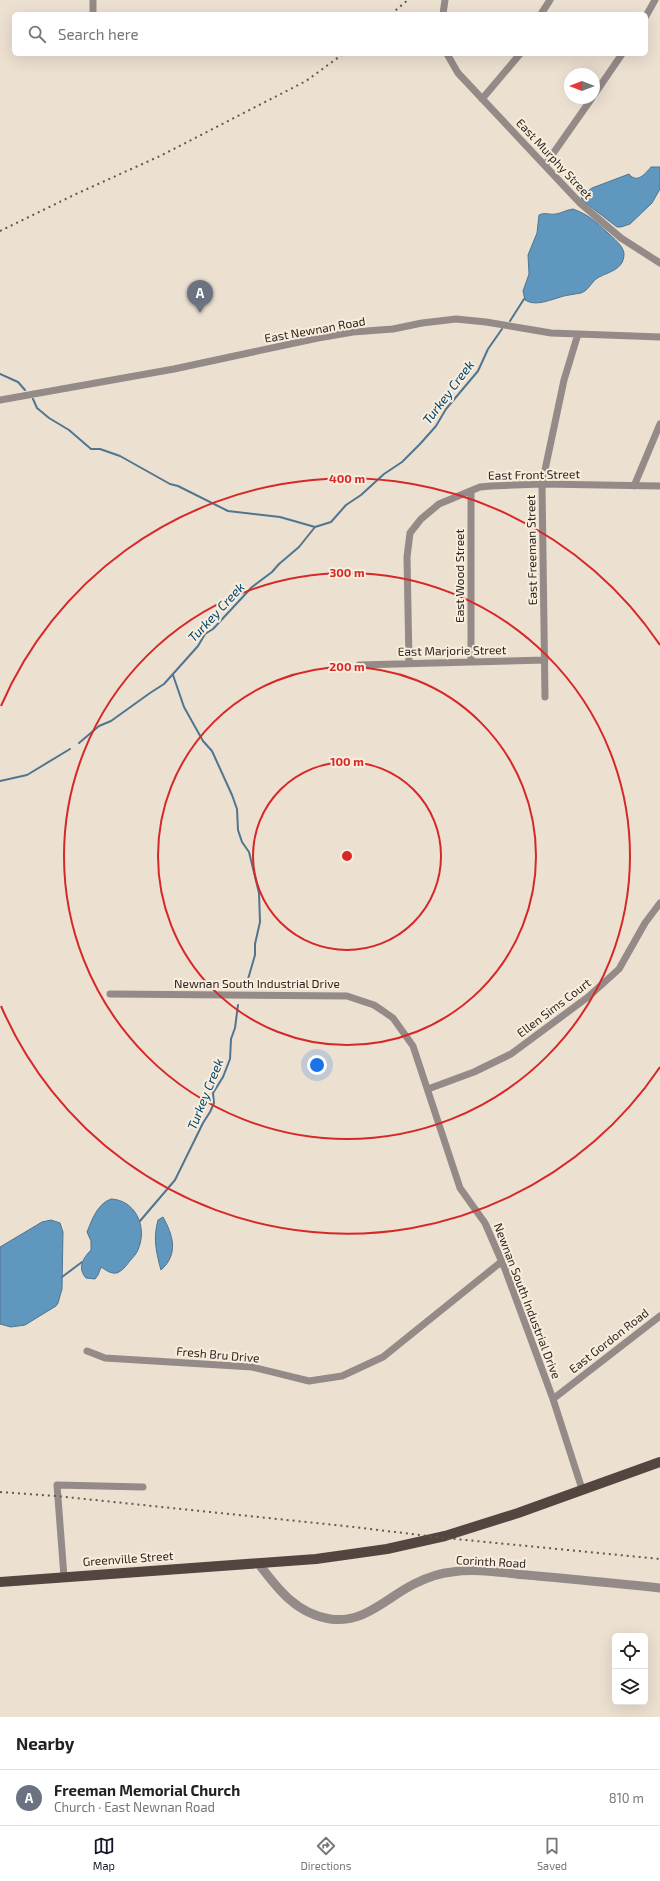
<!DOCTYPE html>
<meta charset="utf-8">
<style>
:root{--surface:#fff;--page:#f6f6f6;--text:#222;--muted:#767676;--line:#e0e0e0;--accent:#111827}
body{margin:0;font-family:"Exo 2",sans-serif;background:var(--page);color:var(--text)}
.controls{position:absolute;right:12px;bottom:12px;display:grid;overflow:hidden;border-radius:6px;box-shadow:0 4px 16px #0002}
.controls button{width:36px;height:36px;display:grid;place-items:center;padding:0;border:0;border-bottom:1px solid var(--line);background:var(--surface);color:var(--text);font:20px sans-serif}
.compass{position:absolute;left:564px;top:68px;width:36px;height:36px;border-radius:50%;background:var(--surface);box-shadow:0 4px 16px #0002;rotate:270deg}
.you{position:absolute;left:317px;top:1065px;width:14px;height:14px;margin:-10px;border:3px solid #fff;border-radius:50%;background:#1a73e8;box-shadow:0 0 0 6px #1a73e833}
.badge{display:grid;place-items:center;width:26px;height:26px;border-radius:50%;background:var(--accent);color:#fff;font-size:13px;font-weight:700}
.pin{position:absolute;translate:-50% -33px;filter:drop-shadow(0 1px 2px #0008)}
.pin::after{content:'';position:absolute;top:21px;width:14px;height:12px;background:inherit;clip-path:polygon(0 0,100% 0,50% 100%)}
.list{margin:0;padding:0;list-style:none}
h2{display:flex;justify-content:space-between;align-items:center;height:52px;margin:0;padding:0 16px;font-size:17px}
h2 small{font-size:13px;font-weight:400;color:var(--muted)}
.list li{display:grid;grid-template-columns:26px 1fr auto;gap:12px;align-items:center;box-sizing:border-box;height:56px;padding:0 16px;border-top:1px solid var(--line)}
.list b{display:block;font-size:15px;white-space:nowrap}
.list p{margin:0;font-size:13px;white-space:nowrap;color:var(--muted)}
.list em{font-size:13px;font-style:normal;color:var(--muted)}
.icon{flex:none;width:22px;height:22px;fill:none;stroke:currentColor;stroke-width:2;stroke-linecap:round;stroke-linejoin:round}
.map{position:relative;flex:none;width:660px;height:1717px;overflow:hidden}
.search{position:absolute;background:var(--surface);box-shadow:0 4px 16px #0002;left:12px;right:12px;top:12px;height:44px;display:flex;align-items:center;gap:10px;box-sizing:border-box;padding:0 14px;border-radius:6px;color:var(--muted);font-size:15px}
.sheet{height:108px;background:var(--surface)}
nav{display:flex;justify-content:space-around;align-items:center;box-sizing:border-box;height:56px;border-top:1px solid var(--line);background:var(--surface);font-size:11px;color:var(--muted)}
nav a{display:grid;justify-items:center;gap:2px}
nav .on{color:var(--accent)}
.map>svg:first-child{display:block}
.water{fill:#6097bf;stroke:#507590}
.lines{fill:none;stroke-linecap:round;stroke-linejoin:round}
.stream{stroke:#507590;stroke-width:2}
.minor{stroke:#948b88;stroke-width:7}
.tertiary{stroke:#948b88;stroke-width:9}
.primary{stroke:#544541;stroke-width:10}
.rail{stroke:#615a52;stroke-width:2;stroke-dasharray:2 4;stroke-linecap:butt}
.ring{fill:none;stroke:#d62828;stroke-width:2}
.labels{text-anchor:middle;stroke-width:4;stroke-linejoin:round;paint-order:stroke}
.street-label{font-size:12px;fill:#2b2621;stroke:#f9eddd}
.water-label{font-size:13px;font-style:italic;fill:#00476e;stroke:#f9eddd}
.centre{fill:#d62828;stroke:#f9eddd;stroke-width:2}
.ring-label{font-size:12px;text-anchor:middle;font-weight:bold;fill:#d62828;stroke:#f9eddd;stroke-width:4;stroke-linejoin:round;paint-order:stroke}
</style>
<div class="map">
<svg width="660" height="1717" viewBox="0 0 660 1717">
<rect width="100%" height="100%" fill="#ece0d0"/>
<path class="water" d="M651 167H660V189L652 203 630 224 621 227H617L582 200 581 196 592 188 629 174C637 184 645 174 651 167Z
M573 209C589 215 595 221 608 233 613 238 624 246 624 254 624 271 606 272 596 279 590 284 589 290 581 293 577 294 573 294 569 295 555 297 538 308 525 300L523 291 529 274 528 255 537 233 539 215C545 212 549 215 556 214 562 213 566 210 573 209Z
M111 1199C135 1200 147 1226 139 1247 137 1254 133 1257 129 1262 126 1266 122 1271 117 1273 110 1274 106 1270 101 1267L98 1275 95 1279 86 1278C77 1268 83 1258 91 1250V1241L87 1232C92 1220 97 1204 111 1199Z
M163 1217C173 1235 179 1254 161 1270 156 1252 153 1238 158 1220Z
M51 1220 60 1223 63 1232 62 1289 58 1303 56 1306 25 1325 11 1327 0 1324V1247L42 1222Z"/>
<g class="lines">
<path class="stream" d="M510 321 524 299
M0 374 18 382 25 390
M33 399 37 408 49 418 69 430 91 449H100L120 456 170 484 178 486 228 511 280 517 315 527
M173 675 184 707 203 741 212 751 232 795 237 809 238 830 242 842 249 852 259 893 260 922 255 944V955L246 986
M79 743 99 726 111 721 150 693 164 684 198 646 205 634 213 629 252 587 272 572 279 564 299 547 315 527 331 522 346 505 361 495 384 474 402 462 420 444 436 426 446 409 478 371 488 349 502 329
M0 781 27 775 70 749
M140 1221 175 1180 203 1123 210 1112 214 1103 213 1093 223 1077 230 1059 231 1039 235 1028 238 1005
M62 1277 82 1262"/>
<path class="minor" d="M93 14V0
M443 14 445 0
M541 14 550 0
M646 16 655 0
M447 54 458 73 580 203 621 238 660 263
M594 95 622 54
M482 99 520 54
M545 165 592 98
M0 400 174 369 318 338 353 332 393 329 422 323 456 319 486 322 551 333 660 337
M634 486 660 424
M471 661V491
M409 662 407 557 410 533 421 519 439 504 480 487 491 486 542 484 660 486
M359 665 545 660
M545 697 542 484 564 380 578 334
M110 994 347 996 374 1005 383 1011 393 1018 413 1046 460 1188 485 1223 505 1269 553 1399 582 1489
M428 1089 474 1072 511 1054 588 997 619 969 645 923 660 903
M87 1351 105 1358 252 1367 309 1381 342 1376 383 1357 501 1262
M553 1399 660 1316
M64 1577 57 1485 143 1487"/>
<path class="tertiary" d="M258 1563C277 1588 296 1614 330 1619 364 1624 386 1598 414 1584 426 1578 439 1573 452 1572 476 1568 502 1573 527 1575 571 1579 616 1583 660 1588"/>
<path class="primary" d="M0 1582 316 1559 387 1549 445 1536 518 1513 660 1462"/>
<path class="rail" d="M391 14 408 0
M0 231 76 194 160 156 306 81 343 54
M0 1492 56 1496 345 1526 445 1538 660 1559"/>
</g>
<g class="ring">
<circle cx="347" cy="856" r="94"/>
<circle cx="347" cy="856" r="189"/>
<circle cx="347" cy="856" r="283"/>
<path d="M660 1067A377 377 0 0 1 1 1006M1 706A377 377 0 0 1 660 645"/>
</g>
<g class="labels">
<g class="street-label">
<text transform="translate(554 159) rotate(47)" y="4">East Murphy Street</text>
<text transform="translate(315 330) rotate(-10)" y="4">East Newnan Road</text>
<text transform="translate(534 475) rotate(-1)" y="4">East Front Street</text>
<text transform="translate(532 550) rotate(-91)" y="4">East Freeman Street</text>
<text transform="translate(460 576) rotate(-90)" y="4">East Wood Street</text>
<text transform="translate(452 651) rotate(-1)" y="4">East Marjorie Street</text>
<text x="257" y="988">Newnan South Industrial Drive</text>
<text transform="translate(554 1008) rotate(-37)" y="4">Ellen Sims Court</text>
<text transform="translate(527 1301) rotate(69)" y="4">Newnan South Industrial Drive</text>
<text transform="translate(609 1341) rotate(-38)" y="4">East Gordon Road</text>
<text transform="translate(218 1355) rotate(5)" y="4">Fresh Bru Drive</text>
<text transform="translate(128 1559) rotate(-4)" y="4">Greenville Street</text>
<text transform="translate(491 1562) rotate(3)" y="4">Corinth Road</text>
</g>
<g class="water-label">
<text transform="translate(448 392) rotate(-53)" y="5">Turkey Creek</text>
<text transform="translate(216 612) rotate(-47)" y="5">Turkey Creek</text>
<text transform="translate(205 1094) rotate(-68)" y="5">Turkey Creek</text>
</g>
</g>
<circle cx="347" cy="856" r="6" class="centre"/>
<g class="ring-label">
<text x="347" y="483">400 m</text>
<text x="347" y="577">300 m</text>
<text x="347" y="671">200 m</text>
<text x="347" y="766">100 m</text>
</g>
</svg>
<div class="controls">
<button><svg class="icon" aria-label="locate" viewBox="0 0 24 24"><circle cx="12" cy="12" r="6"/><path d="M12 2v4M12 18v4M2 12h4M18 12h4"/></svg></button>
<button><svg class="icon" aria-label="layers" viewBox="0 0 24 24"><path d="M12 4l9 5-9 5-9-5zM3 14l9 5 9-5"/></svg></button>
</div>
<svg class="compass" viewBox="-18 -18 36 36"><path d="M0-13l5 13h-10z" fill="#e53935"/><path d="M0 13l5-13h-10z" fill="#767676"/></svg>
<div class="you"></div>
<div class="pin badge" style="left:200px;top:313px;background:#6b7280">A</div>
<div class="search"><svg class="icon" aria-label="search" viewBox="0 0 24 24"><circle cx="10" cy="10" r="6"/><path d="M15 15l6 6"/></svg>Search here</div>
</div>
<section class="sheet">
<h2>Nearby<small></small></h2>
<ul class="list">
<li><span class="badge" style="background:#6b7280">A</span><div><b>Freeman Memorial Church</b><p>Church · East Newnan Road</p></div><em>810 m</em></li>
</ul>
</section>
<nav>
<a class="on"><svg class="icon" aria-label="map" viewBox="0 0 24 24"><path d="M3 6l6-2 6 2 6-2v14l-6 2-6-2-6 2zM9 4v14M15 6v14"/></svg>Map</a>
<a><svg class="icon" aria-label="directions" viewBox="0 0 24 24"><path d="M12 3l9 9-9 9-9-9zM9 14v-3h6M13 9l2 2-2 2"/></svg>Directions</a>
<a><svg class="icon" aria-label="saved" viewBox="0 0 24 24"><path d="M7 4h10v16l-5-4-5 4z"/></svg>Saved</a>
</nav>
